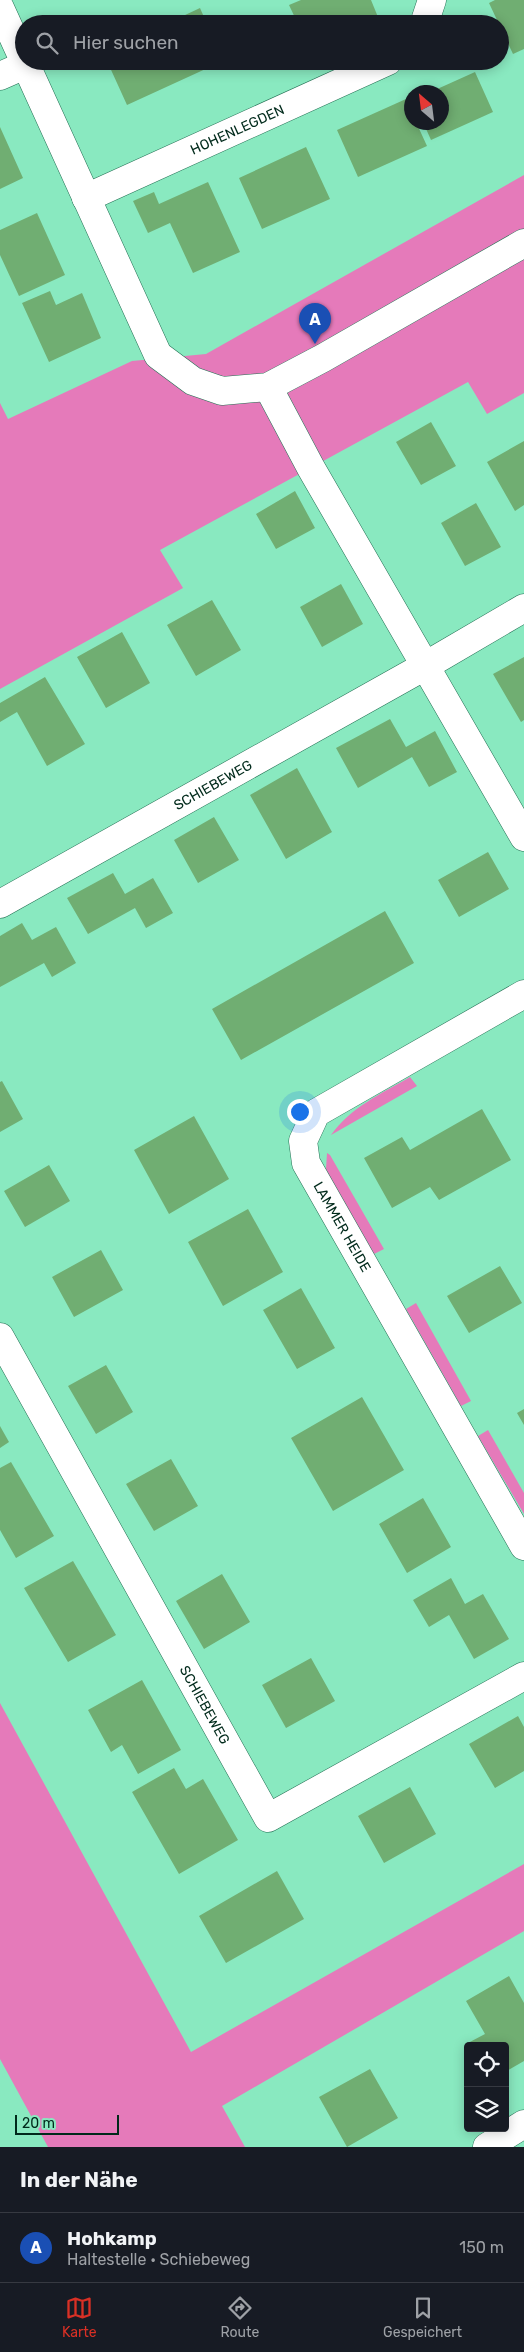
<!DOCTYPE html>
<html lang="de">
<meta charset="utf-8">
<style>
:root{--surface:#171b24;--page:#20242c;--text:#f1f3f6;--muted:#9ea1a6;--line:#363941;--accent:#d93025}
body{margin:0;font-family:Rubik,sans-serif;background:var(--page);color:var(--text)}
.controls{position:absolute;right:15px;bottom:15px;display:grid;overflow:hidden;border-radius:5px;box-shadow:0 2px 12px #0003}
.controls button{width:45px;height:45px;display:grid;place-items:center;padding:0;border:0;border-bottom:1px solid var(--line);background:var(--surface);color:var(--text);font:25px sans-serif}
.compass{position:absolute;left:404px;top:85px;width:45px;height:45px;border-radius:50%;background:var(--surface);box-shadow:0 2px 12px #0003;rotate:332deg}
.scale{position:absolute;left:15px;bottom:12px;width:104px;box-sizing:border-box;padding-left:5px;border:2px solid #002a1b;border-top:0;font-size:14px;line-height:18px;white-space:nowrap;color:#002a1b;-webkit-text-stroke:4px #89e9c0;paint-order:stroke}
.you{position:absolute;left:299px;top:1111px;width:18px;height:18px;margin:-12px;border:4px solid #fff;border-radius:50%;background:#1a73e8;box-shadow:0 0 0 8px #1a73e833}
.badge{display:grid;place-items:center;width:32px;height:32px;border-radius:50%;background:var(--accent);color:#fff;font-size:16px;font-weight:700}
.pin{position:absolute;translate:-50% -41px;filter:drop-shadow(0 1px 2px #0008)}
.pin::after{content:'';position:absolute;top:26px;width:18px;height:15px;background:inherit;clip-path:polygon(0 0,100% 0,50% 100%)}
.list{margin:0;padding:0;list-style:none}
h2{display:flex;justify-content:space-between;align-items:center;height:65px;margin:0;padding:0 20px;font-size:21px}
h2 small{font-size:16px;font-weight:400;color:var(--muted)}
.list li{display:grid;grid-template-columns:32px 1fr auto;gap:15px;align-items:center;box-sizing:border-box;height:70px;padding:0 20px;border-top:1px solid var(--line)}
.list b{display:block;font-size:19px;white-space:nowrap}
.list p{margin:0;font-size:16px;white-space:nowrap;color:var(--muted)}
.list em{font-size:16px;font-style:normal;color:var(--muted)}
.icon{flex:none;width:28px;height:28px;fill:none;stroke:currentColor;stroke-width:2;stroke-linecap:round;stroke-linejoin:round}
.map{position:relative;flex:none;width:524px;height:2147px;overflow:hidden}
.search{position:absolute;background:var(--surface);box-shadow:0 2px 12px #0003;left:15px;right:15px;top:15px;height:55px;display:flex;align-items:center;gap:12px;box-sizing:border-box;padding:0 18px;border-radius:28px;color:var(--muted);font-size:19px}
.sheet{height:135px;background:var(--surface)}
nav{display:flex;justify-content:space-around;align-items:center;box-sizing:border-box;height:70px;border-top:1px solid var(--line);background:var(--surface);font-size:14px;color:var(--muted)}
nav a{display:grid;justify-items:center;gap:2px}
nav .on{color:var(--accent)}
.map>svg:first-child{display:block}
.green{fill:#e57aba}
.building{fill:#70ae72}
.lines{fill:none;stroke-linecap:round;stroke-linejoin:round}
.minor-casing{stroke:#236f53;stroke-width:29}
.minor{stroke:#fff;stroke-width:28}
.labels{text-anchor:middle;stroke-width:5;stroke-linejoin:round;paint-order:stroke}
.street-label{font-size:14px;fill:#002a1b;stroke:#89e9c0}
</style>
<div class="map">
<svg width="524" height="2147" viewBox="0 0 524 2147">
<rect width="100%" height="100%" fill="#89e9c0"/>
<path class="green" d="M524 175V393L487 414 468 382 160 550 183 588 0 689V403L8 419 132 361 206 354Z
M410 1077 417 1086 331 1135C351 1107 381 1094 410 1077Z
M327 1153 330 1155 384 1249 374 1254 331 1181 326 1169Z
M416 1303 471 1401 461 1406 406 1309Z
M488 1430 524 1493V1514L478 1436Z
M0 1703 191 2052 524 1864V1931L222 2106 245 2147H48L0 2059Z"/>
<path class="building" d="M301 0H371L380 22 375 24H298L289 5Z
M495 0H524V49L513 54 489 3Z
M200 8 207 24H166Z
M107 61H223L127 105Z
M475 72 493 112 431 140 423 122H442V92H436L435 90Z
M406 99 412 112V122H416L427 146 358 177 337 130Z
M0 127 23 178 0 189Z
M306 147 330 199 262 229 239 178Z
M208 182 240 252 193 273 170 223 148 233 133 201 154 192 159 204Z
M37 213 65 275 19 296 0 255V230Z
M50 291 56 305 82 293 101 338 49 362 22 303Z
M431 422 456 466 421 485 396 442Z
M524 441V505L515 511 487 462Z
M295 491 315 528 276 549 256 514Z
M476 503 501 547 465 566 441 523Z
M341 584 363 624 322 647 300 607Z
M212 600 241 650 196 676 167 625Z
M122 632 150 683 106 708 77 657Z
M524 657V720L521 722 493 674Z
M45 677 85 744 47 766 17 712 0 722V703Z
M390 719 406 747 435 731 457 772 429 787 412 757 358 788 336 748Z
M297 768 332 832 286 859 250 795Z
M214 817 239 860 198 883 174 840Z
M488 852 509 889 459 917 438 880Z
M113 873 125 894 153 878 173 913 146 928 135 908 88 934 67 898Z
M385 911 414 963 241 1060 212 1009Z
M22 923 32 940 56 927 76 963 52 977 44 963 0 987V936Z
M2 1081 23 1119 0 1132V1082Z
M482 1109 511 1160 439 1200 430 1187 392 1208 364 1158 402 1137 410 1150Z
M194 1116 229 1179 169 1214 134 1150Z
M49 1165 70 1201 25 1227 4 1191Z
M248 1209 283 1272 223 1306 188 1242Z
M101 1250 123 1290 74 1317 52 1277Z
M500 1266 522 1303 469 1333 447 1296Z
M301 1288 335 1348 297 1369 263 1310Z
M106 1365 133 1412 96 1434 68 1386Z
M362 1397 404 1470 333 1511 291 1438Z
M524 1409V1425L517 1413Z
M0 1426 9 1442 0 1448Z
M171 1459 198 1506 154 1531 126 1484Z
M11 1462 54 1536 16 1558 0 1530V1468Z
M423 1498 451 1547 407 1573 379 1524Z
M73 1561 116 1635 68 1662 24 1588Z
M222 1574 250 1622 204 1649 176 1601Z
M451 1578 465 1604 483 1594 509 1639 474 1659 449 1615 429 1627 413 1600Z
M311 1658 335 1701 286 1728 262 1685Z
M142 1680 181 1750 138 1774 122 1745 111 1752 88 1710Z
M518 1716 524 1727V1771L495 1788 469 1744Z
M174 1768 186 1789 203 1779 238 1840 179 1874 132 1792Z
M410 1787 436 1834 384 1863 358 1816Z
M277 1871 304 1919 226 1963 199 1916Z
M509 1976 524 2003V2061L505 2072V2046H468V2048L466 2044 485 2034 466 2001Z
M370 2069 398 2118 347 2147 319 2097Z"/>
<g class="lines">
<g class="minor-casing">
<g id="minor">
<path d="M0 8 158 355 193 381 222 391 268 387 323 358 524 243"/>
<path d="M424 24 432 0"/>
<path d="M0 76 25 65"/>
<path id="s1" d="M86 198 388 61"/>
<path d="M268 387 311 468 524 837"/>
<path id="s2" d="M0 904 425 666 524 608"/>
<path id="s3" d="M524 994 316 1113 303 1141 306 1163 524 1546"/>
<path id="s4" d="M0 1337 268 1818 524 1676"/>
<path d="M487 2147 524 2124"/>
</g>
</g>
<use href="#minor" class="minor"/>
</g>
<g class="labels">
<g class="street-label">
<text dy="5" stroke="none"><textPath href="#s1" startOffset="166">HOHENLEGDEN</textPath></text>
<text dy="5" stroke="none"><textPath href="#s2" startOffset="244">SCHIEBEWEG</textPath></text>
<text dy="5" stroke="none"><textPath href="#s3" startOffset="366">LAMMER HEIDE</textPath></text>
<text dy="5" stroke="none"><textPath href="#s4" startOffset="421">SCHIEBEWEG</textPath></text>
</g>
</g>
</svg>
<div class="controls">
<button><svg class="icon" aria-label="locate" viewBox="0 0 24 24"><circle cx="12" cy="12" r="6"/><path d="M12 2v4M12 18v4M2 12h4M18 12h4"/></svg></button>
<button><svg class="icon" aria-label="layers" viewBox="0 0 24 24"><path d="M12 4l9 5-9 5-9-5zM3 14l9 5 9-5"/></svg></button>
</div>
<svg class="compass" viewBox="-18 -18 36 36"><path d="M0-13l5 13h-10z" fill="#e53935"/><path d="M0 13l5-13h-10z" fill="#9ea1a6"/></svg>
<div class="scale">20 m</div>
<div class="you"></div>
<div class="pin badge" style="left:315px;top:344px;background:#1a4fb4">A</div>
<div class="search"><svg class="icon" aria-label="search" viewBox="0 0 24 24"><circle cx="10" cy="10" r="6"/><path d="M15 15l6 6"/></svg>Hier suchen</div>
</div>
<section class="sheet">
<h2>In der Nähe<small></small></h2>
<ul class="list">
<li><span class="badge" style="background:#1a4fb4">A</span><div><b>Hohkamp</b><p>Haltestelle · Schiebeweg</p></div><em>150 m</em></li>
</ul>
</section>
<nav>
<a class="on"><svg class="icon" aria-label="map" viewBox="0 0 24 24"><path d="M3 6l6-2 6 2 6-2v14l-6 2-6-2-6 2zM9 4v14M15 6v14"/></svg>Karte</a>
<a><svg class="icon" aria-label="directions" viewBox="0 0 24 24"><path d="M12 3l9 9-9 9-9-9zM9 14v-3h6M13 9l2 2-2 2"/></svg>Route</a>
<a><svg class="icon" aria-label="saved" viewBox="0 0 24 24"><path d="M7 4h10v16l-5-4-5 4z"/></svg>Gespeichert</a>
</nav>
